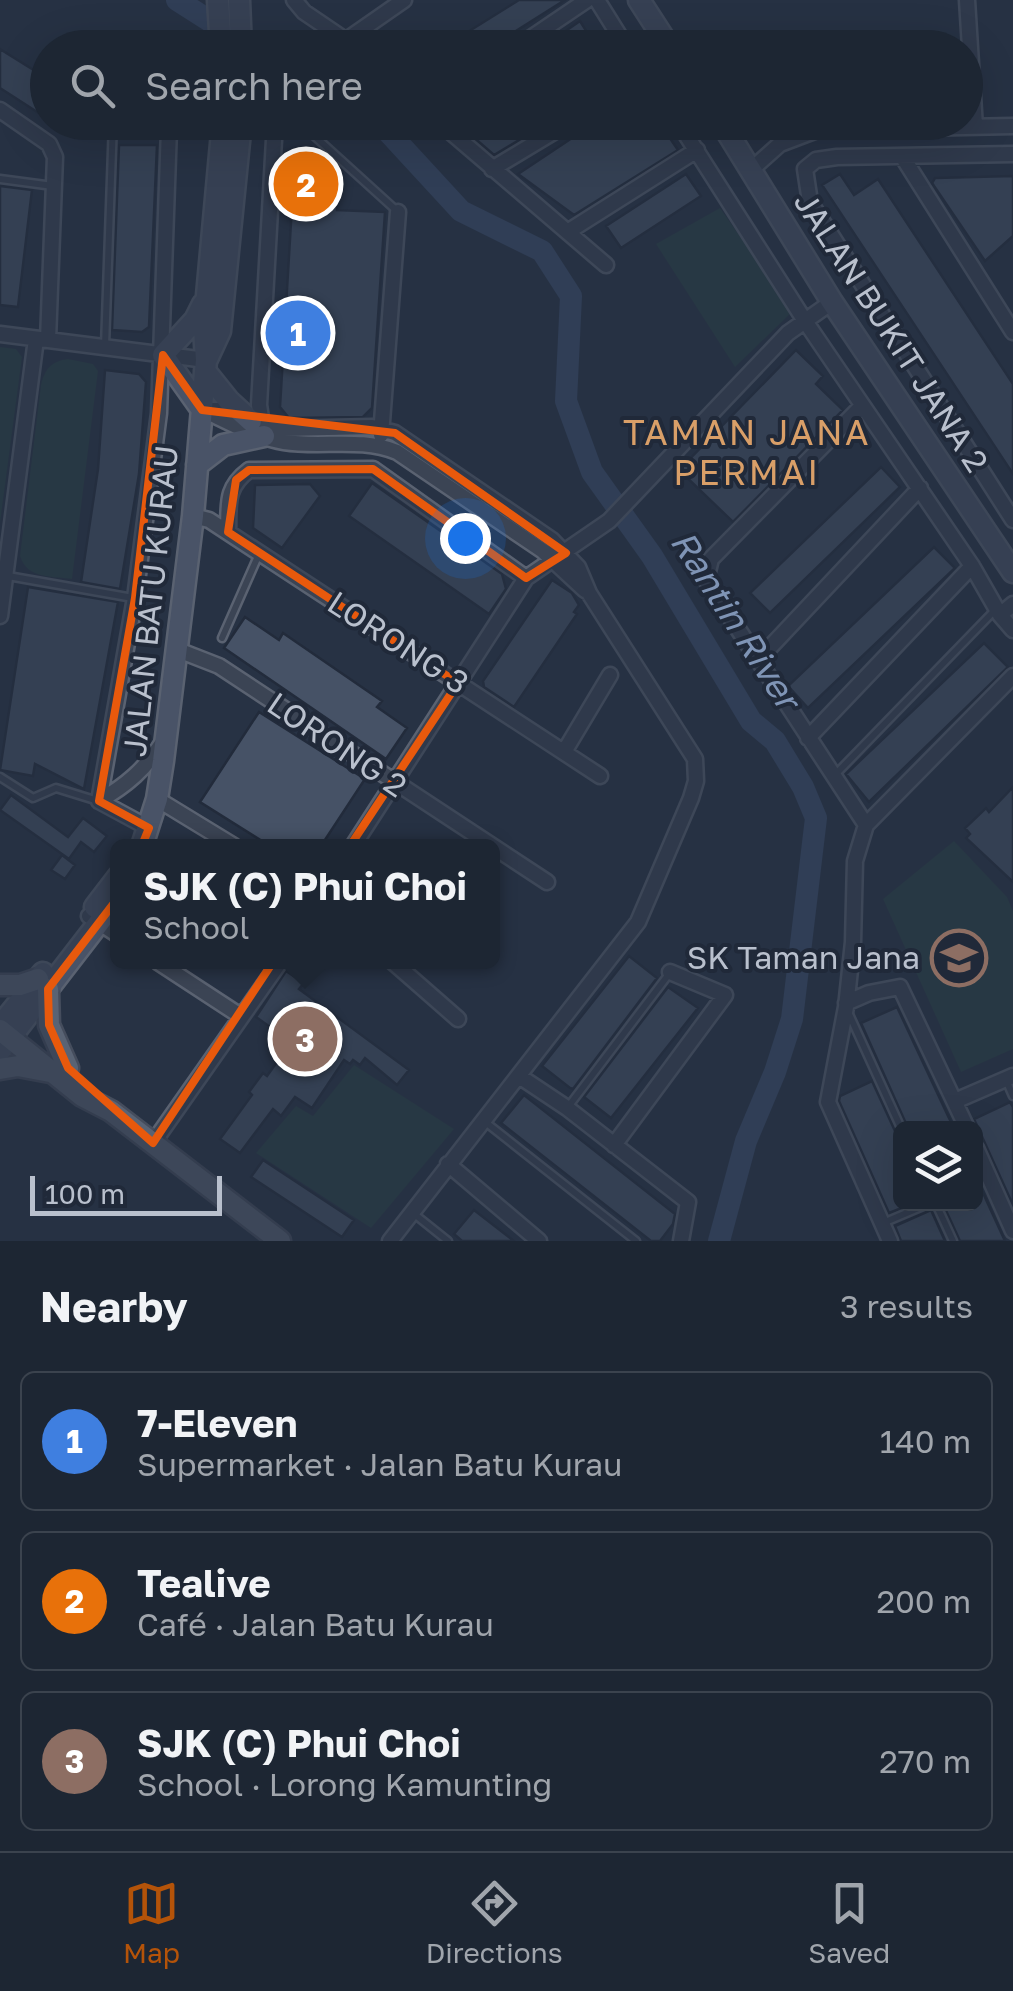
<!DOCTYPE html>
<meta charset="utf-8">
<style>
:root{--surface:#1d2633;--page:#2a323f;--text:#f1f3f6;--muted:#a0a5ac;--line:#3b434e;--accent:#b45309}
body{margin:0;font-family:"Golos Text",sans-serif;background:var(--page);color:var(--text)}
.controls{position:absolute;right:30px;bottom:30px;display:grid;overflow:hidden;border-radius:15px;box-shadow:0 10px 40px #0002}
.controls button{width:90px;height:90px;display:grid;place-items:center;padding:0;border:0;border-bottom:2px solid var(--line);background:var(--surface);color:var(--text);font:50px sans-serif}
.scale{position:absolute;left:30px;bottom:25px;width:192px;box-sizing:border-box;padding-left:10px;border:5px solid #b9c0cd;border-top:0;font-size:28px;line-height:35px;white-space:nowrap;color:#b9c0cd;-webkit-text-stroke:8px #202939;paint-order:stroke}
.you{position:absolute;left:465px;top:538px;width:35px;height:35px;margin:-25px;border:8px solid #fff;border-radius:50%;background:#1a73e8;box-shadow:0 0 0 15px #1a73e833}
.badge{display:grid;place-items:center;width:65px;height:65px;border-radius:50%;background:var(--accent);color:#fff;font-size:32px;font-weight:700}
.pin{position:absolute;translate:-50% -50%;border:5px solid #fff;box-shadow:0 2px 10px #0006}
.popup{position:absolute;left:110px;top:839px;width:390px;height:130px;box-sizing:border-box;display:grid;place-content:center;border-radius:15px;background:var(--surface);filter:drop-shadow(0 2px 8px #0005);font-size:32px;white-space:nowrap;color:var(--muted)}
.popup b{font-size:38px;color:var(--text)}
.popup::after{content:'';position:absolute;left:50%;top:100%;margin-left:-20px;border:20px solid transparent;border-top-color:var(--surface)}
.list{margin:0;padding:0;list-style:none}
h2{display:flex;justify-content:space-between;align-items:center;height:130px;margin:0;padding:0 40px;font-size:42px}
h2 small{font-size:32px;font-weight:400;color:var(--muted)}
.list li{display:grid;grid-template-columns:65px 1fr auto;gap:30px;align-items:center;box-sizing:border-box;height:140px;margin:0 20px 20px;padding:0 20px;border:2px solid var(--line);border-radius:15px}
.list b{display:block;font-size:38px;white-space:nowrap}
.list p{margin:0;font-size:32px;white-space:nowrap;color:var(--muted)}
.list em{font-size:32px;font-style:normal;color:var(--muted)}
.icon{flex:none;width:55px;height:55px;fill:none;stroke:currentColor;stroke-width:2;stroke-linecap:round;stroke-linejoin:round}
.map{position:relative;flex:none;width:1013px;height:1241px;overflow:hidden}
.search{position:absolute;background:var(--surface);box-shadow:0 10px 40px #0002;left:30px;right:30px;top:30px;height:110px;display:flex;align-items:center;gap:25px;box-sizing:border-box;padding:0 35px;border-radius:55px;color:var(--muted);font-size:38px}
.sheet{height:610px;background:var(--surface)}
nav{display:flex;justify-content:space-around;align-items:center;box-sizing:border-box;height:140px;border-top:2px solid var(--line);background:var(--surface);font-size:28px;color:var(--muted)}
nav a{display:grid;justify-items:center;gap:5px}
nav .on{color:var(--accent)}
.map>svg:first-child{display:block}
.green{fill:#294045}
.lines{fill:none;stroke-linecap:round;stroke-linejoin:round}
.river{stroke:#3c4e6d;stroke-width:22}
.building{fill:#465266;stroke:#222b3b;stroke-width:2.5}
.lane-casing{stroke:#5a6271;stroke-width:11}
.street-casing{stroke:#5a6271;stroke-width:19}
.secondary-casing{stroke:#5a6271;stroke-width:25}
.primary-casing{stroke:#454d5d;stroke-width:25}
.lane{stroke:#3b4454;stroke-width:6}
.street{stroke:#3b4454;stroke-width:14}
.secondary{stroke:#495367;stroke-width:20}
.primary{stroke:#596374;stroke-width:20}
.marked{fill:none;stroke:#e8590c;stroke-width:8;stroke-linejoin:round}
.labels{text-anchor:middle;stroke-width:8;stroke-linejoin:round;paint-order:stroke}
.street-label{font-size:32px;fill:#b9c0cd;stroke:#202939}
.poi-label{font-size:32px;fill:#b9c0cd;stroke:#202939;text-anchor:end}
.neighbourhood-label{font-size:35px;letter-spacing:2.5px;fill:#d99f68;stroke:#202939}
.water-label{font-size:35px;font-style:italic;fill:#7f94b5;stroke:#202939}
</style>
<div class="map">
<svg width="1013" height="1241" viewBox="0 0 1013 1241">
<rect width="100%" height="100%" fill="#273244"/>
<path class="green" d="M720 208 793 311 735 367 656 244Z
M0 347 16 349 22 357 0 523Z
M68 359 93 364 98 371 72 579C51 576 27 579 20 556L41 385C45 369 51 361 68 359Z
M954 841 1007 897 1013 911V1049L961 1072 883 899Z
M354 1065 454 1129 371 1228 256 1153 296 1106 313 1116Z"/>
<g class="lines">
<path class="river" d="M177 0 235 37
M379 122 461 211 542 251 571 296 566 401 592 472 652 556 751 721 775 741 803 787 816 818 792 1019 775 1072 746 1141 719 1241"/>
</g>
<path class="building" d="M519 0H565L489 48H442Z
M580 21 597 48H541Z
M0 49 48 79V119L0 88Z
M456 122H549L494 155Z
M596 122H659L678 150 574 215 518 174Z
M119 145H157L149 327 142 332 112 330Z
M294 172 339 175 337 210 385 212 372 408 363 417 289 418 280 407Z
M686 174 701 196 621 248 606 226Z
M840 174 854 195 878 179 1013 384V474L822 185Z
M1013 176V236L985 261 932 183 935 178Z
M0 186 32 190 18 307 0 305Z
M796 350 823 376 816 384 843 410 733 522 679 470Z
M105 370 139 374 146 382 139 474 120 589 81 582 98 469Z
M881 467 900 487 770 613 750 593Z
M372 483 502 574 506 589 489 614 349 516Z
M310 484 320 496 282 548 253 528 255 485Z
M934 547 955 568 808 708 788 686Z
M552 580 572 593 579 605 574 612 577 614 514 707 484 687 483 681Z
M28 587 118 602 84 789 35 764 33 776 0 770Z
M245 617 279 640 283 633 382 701 377 707 407 728 386 759 224 648Z
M984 643 1008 667 869 802 846 774Z
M259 712 365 779 321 846H270L200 802Z
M1013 787V882L966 838 970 834 965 828 986 808 989 812Z
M11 795 68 837 83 818 107 836 94 852 81 842 69 859 0 810Z
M62 855 75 865 65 879 51 870Z
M629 956 657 978 573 1089 570 1088 542 1066Z
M286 971 304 983 299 989 409 1070 397 1085 365 1058 360 1065 353 1060 350 1064 344 1060 312 1108 295 1097 281 1116 273 1109 240 1153 220 1139 252 1095 249 1092 263 1073 267 1076 302 1027 284 1013 275 1025 272 1023 270 1027 256 1017Z
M668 987 698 1008 611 1118 584 1097Z
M897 1007 948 1116 954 1128H908L861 1023Z
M872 1081 895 1131 900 1135V1204H912L889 1213 839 1101 840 1096Z
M524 1095 675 1214 673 1224 660 1241H651L501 1123Z
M1010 1102 1013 1107V1205L974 1119Z
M263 1160 354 1220 342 1237 251 1177Z
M976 1177 988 1204 1005 1241H960L943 1204H976Z
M474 1210 514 1241H462L454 1234Z
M931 1210 945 1241H901L895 1226Z"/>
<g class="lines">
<g class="lane-casing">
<path id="lane" d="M299 122 397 211
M0 179 53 186
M105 346 113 122
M8 576 133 598
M222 638 259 554
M834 776 996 609
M0 777 33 798 56 788 98 801
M848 1012 901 1128
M1006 1080 1013 1096
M568 1107 669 974
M484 1121 636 1241
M936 1204 953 1241
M413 1213 448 1241
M883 1223 928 1204"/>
</g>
<g class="street-casing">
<path id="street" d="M294 0 304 12 357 48
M597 0 627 48
M967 0 975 127
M348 39 404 0
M516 48 587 0
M0 110 49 144 55 157 48 340
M439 122 606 265
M678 122 805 321 972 566 1000 615 1013 630
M1013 154 837 157 816 160 805 169 810 202 1013 520
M902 156 1013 332
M492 169 570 122
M752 169 780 144 817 130 1013 126
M569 231 697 150
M0 334 206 360
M862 406 711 559 706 580 866 825
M202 410H225L251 421 283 429 372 427 395 433 552 540 578 567 589 593 695 759 696 781 691 798 638 922 390 1241
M209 413C232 424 258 438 284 442 322 448 360 437 397 452L543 551 585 590
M262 424 259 405 275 122
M381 435 398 212
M193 516 209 520 600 776
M228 532C229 504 225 488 249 470L373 469 526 578
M1000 615 1013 604
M0 616 36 339
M178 650 219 666 547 882
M759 659 920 488
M808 738 972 566
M564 752 610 675
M157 799 234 846
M99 801 135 598 159 413 169 128
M99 801C127 785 145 769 163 742
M99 801 149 828
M353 846 526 578 609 521 788 333 832 302
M89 916 118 935
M158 962 239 1015
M393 962 458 1019
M846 1003 869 993 900 987 967 1128
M519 1076 567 1108 688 1202 681 1241
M955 1101 1013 1076
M153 1143 280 962
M614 1145 725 995 670 972
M976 1148 1013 1231
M448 1164 539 1241
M890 1241 828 1102 846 1007 853 942 855 861 866 825 1013 676"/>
</g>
<g class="secondary-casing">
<path id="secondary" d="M218 0 221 48
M239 0 241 48
M639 0 670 48
M721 122 832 302 1013 572
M207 359 220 331 241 122
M205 371 229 401 251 421
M202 410 163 355 195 320 203 304
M197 465 223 445 264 436
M142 846 157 799 163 761 193 516 206 360 204 328 223 122
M95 907 118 877
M0 1026 43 973
M0 1051 118 898"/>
</g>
<g class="primary-casing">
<path id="primary" d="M0 985H20L38 979
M48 989 49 1025 68 1068
M0 1030 82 1096 111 1111 280 1241
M0 1069 18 1066 50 1072"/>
</g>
<use href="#lane" class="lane"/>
<use href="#street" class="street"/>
<use href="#secondary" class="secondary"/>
<use href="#primary" class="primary"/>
</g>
<path d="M0 0H1013V1241H0ZM163 355 202 410 395 433 566 553 526 578 373 469 249 470 236 480 228 532 458 683 153 1143 68 1068 49 1025 48 989 124 890 149 828 99 801 135 598Z" fill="#273244" fill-opacity=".55" fill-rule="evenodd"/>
<path class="marked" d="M163 355 202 410 395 433 566 553 526 578 373 469 249 470 236 480 228 532 458 683 153 1143 68 1068 49 1025 48 989 124 890 149 828 99 801 135 598Z"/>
<defs>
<g id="school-ring" transform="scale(2.875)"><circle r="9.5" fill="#202939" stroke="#8d6e63" stroke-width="1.5"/><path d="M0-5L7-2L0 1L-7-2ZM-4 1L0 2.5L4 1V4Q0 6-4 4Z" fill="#8d6e63"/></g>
</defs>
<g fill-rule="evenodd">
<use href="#school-ring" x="959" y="958"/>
</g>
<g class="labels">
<g class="street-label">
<text transform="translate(891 332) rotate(57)" y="11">JALAN BUKIT JANA 2</text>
<text transform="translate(151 601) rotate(-84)" y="11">JALAN BATU KURAU</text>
<text transform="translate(398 643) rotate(33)" y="11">LORONG 3</text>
<text transform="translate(337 745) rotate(34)" y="11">LORONG 2</text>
</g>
<g class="poi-label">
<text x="920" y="969">SK Taman Jana</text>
</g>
<g class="neighbourhood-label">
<text x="747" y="445">TAMAN JANA<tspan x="747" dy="40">PERMAI</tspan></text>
</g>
<g class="water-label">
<text transform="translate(735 620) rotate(57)" y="12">Rantin River</text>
</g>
</g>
</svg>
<div class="controls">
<button><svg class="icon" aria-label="layers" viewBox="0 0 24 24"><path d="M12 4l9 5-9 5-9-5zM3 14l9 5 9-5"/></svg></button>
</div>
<div class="scale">100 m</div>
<div class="you"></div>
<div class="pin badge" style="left:298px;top:333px;background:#3f7fe0">1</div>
<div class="pin badge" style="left:306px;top:184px;background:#e8710a">2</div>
<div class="pin badge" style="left:305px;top:1039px;background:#8d6e63">3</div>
<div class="popup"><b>SJK (C) Phui Choi</b>School</div>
<div class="search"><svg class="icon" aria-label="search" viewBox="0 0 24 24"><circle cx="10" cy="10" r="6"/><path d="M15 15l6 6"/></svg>Search here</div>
</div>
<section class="sheet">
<h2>Nearby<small>3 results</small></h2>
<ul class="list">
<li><span class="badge" style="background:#3f7fe0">1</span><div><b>7-Eleven</b><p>Supermarket · Jalan Batu Kurau</p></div><em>140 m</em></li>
<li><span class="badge" style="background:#e8710a">2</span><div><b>Tealive</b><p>Café · Jalan Batu Kurau</p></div><em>200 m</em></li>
<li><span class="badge" style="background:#8d6e63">3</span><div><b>SJK (C) Phui Choi</b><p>School · Lorong Kamunting</p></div><em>270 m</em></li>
</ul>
</section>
<nav>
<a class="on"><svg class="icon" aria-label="map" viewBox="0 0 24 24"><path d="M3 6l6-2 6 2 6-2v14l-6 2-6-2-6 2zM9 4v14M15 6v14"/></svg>Map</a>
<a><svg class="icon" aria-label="directions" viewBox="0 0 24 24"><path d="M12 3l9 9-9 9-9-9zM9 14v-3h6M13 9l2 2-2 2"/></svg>Directions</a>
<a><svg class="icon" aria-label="saved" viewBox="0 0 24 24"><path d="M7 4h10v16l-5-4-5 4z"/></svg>Saved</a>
</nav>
